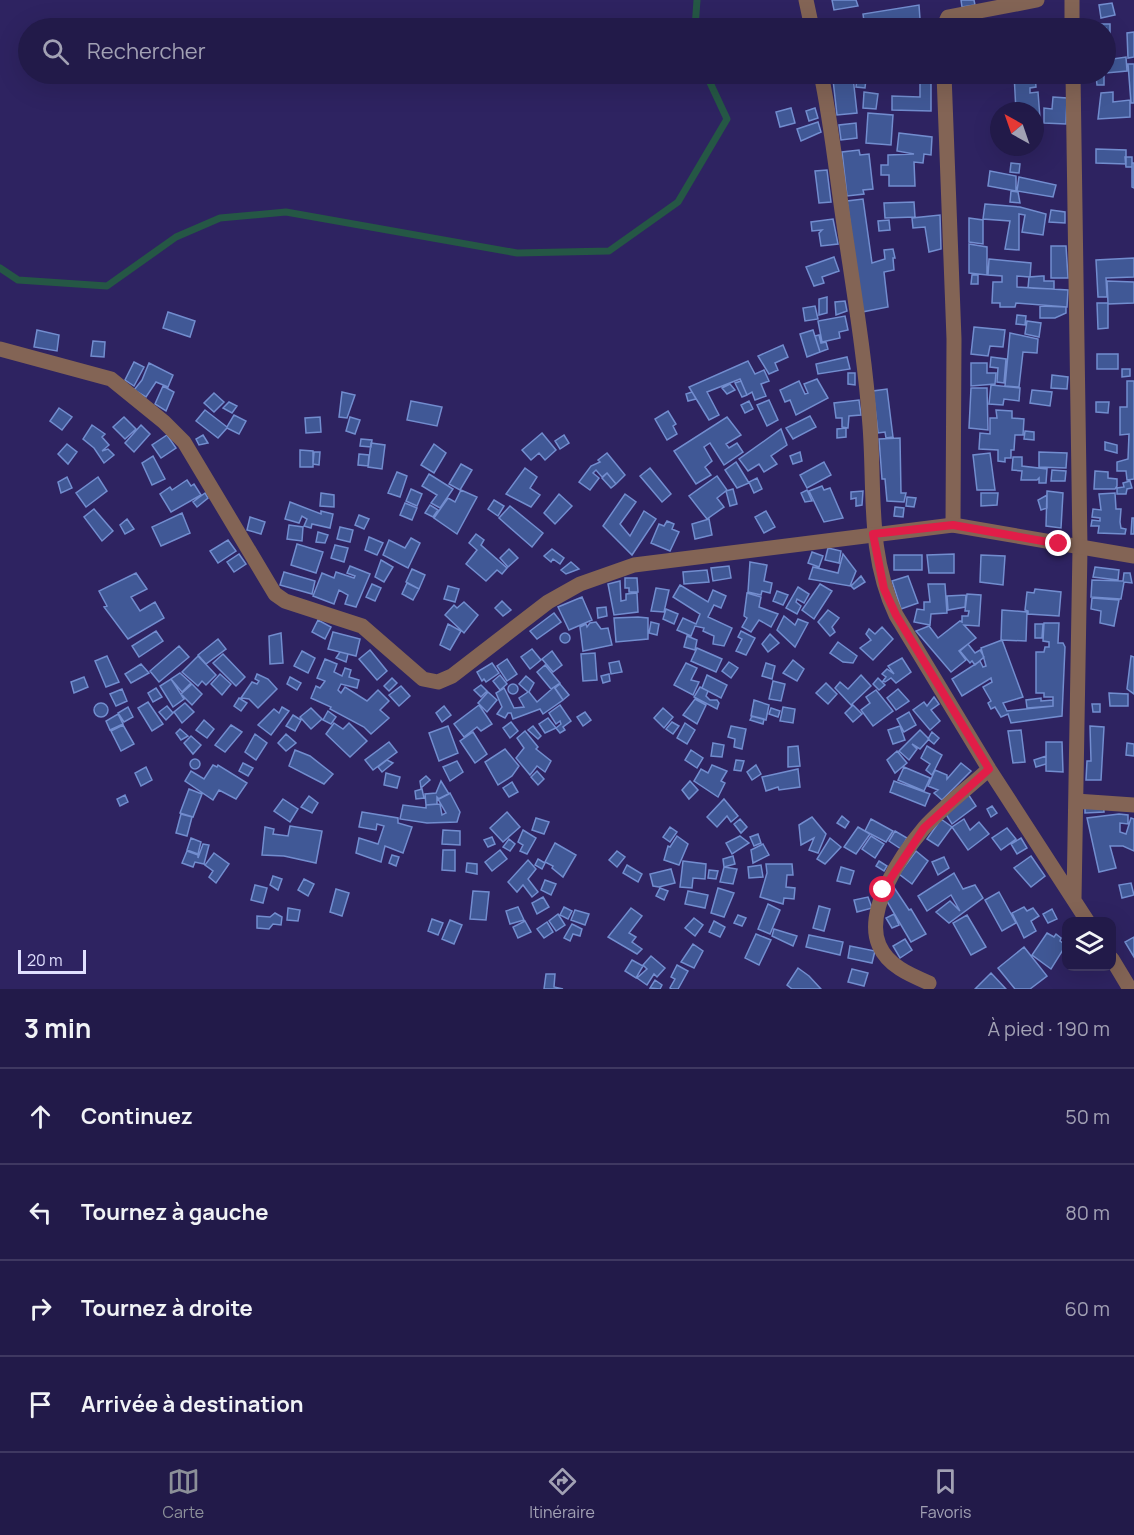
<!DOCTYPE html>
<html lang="fr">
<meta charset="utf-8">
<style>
:root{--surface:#221a49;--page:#2a2350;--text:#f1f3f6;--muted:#a2a1b4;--line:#3f3861;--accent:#8c9099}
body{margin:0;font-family:Manrope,sans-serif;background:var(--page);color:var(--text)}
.controls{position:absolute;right:18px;bottom:18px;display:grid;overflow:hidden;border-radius:12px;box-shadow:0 6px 24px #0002}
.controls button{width:54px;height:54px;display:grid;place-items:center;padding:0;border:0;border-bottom:2px solid var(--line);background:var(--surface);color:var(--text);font:30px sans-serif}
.compass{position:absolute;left:990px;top:102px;width:54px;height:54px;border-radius:50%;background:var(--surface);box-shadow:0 6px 24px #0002;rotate:320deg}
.scale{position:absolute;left:18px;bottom:15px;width:68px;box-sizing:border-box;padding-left:6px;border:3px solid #e0dffe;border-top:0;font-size:16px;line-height:21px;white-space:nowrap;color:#e0dffe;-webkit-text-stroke:4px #2e2361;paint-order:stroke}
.stop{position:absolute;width:18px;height:18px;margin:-14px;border:4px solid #e11d48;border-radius:50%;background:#fff}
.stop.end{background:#e11d48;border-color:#fff;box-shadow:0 2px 6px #0008}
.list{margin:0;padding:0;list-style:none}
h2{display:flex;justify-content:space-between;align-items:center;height:78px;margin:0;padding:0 24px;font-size:26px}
h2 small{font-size:20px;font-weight:400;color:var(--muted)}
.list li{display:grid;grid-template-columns:39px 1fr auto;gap:18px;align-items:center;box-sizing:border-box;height:96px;padding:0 24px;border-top:2px solid var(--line)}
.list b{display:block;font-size:22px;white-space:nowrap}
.list em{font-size:20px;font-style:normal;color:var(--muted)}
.icon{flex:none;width:33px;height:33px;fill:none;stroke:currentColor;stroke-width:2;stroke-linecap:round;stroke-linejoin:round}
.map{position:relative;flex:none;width:1134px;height:989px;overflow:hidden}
.search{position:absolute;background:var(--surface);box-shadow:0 6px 24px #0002;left:18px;right:18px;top:18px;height:66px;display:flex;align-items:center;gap:15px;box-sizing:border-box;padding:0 21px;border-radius:33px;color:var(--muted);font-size:22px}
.sheet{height:462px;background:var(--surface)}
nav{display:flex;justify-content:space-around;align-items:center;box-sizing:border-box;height:84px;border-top:2px solid var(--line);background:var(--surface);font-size:16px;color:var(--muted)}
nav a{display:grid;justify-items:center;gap:3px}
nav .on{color:var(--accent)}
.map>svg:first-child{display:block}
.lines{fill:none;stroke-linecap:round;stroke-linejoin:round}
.stream{stroke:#255745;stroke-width:7}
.building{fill:#405896;stroke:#728dcf;stroke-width:1.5}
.minor{stroke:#836455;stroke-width:15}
.tertiary{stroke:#836455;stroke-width:15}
.route{stroke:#e11d48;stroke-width:8}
</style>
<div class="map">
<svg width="1134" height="989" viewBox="0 0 1134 989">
<rect width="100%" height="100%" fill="#2e2361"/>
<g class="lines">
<path class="stream" d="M695 28 697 0
M0 268 18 280 107 286 176 237 220 218 286 212 517 253 609 251 678 202 727 119 706 74"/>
</g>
<path class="building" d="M832 0H856L858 6 834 10Z
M961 0H974L975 5 962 7Z
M1112 3 1115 15 1101 18 1099 5Z
M919 5 920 19 884 22 885 27 865 28 863 14Z
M1096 24H1110V41H1106V28H1096Z
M1134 32V57L1128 58 1127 33Z
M1126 57 1127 71 1106 73V60Z
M1128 64H1134V103H1131Z
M839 74H867L839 78Z
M1014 74H1035L1036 87 1030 88V93L1038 92 1040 118 1035 119V111H1016Z
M1096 76H1104V85H1097Z
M853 77 857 113 837 115 833 80Z
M857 78 866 79 865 88 856 87Z
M931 81V111L892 110V96L920 97V82Z
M864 92 878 94 876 109 863 108Z
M1113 92V102L1130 100V117L1098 119 1101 93Z
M1053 97 1067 98 1066 124 1044 123V108L1052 109Z
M791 108 795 123 780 127 776 112Z
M815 108 818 118 809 121 806 111Z
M868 113 893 115 891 145 866 143Z
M818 122 821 132 801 141 797 129Z
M856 123 857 138 841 140 839 125Z
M899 133 932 137 931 155 924 154 923 163 914 162 915 186H889V175H881V165H888V155L914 154 897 151Z
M1004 147H1019V151H1004Z
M1096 149 1126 150V164L1096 163Z
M859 150 860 155 869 154 873 189 863 190 864 194 847 196 842 152Z
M1125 157H1132V167H1126Z
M1011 163 1020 164 1019 173 1010 172Z
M1132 163H1134V188L1132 187Z
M827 170 831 202 819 203 815 171Z
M990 171 1016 176V191L988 186Z
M1019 177 1056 185 1053 197 1017 191Z
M1011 191 1018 192 1020 203 1010 202Z
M863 199 872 263 885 259 884 250 893 249 895 258H893L894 270 884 272 888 307 862 312 847 201Z
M914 202 915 217 885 218 884 203Z
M985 204 1020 207 1046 214 1043 235 1022 232 1025 215 1019 214V250L1005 249 1010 221 983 219Z
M1051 210 1065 212V223L1049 222Z
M940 215 941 249 929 252 925 227 913 228 912 218Z
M969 218 983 220V244L969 242Z
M833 219 838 244 821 246 819 233 822 230 812 231 811 222Z
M889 220 890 230 879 231 878 221Z
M969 244 987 247V275L969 273Z
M1051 246H1066L1068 278H1051Z
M834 257 839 271 822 277 824 283 814 286 806 267Z
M1134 258V277L1106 278 1107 297H1098L1096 260Z
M989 259 1031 263 1030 277 1017 276V287L1068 290 1067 307 1016 303 1015 307H1000V303H992L993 282H1002V276L988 275Z
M972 275H978V284H971Z
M1042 276H1044V281H1054V289L1028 288 1029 277Z
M1107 281 1134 282V303L1108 304V328L1098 329 1097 303H1108Z
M827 297V313L819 315V299Z
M845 301 847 311 836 315 835 302Z
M815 306 818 319 805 321 803 308Z
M1040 306 1066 307V313L1055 318H1040Z
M168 312 195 321 190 337 163 328Z
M1017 315 1026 316 1025 325 1016 324Z
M845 316 848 330 839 332 840 338 822 342 818 321Z
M1027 321 1041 323 1039 337 1025 334Z
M974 327 1005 330 1003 347 990 346 988 356 971 354Z
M37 330 59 335 57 351 34 347Z
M813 330 820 352 807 357 800 334Z
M1010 333 1038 339 1037 353 1023 352 1019 387 1005 386Z
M819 335 821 343 826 342 828 349 820 352 815 336Z
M93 341 105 342 104 357 91 356Z
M783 345 788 357 775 363 778 370 769 374 758 356Z
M1097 354H1118V369H1097Z
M847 357 850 369 818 374 816 364Z
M991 357 1006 359 1004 383 997 382 998 368 990 367Z
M748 361 755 374 764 370 769 381 761 384 766 396 755 400 752 392 747 395 740 379 707 392 719 415 709 420 689 387Z
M134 362 144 367 134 386 125 380Z
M149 363 173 375 168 387 156 382 146 397 134 390 142 380Z
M971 363H987V373H996L995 384 971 386Z
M1122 369H1130V376L1122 377Z
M848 373H855V385L848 384Z
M1052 375 1068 377 1067 389 1051 388Z
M817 379 828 398 796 415 790 400 785 402 780 390 799 381 805 394 808 393 804 384Z
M741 381 747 395 742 397 735 383Z
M1127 381H1134V479L1127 480 1126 471H1117V462L1128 459 1129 434 1120 435V407H1127Z
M730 384 735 390 727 394 722 388Z
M991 385 1020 388 1019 401 1004 399 1003 405 989 404Z
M163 386 174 392 166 411 155 404Z
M971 388H987L988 430 969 428Z
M887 389 893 437 886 438 885 432 878 433 873 391Z
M1032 390 1052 392 1050 406 1030 403Z
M342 392 355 395 347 418 339 417Z
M692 392 696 399 688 401 686 394Z
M214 393 224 402 214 412 204 403Z
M769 400 778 420 767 426 757 405Z
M859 400 861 415 849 416 848 428 842 427V418H836L834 403Z
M411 401 442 407 437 426 407 420Z
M749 401 753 409 745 413 741 405Z
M229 402 237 406 232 413 223 408Z
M1096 402H1109L1108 413 1096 412Z
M59 408 72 417 62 430 50 421Z
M205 410 227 427 234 415 246 421 239 434 227 428 218 438 196 421Z
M996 410 1012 411V418L1024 419 1023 435H1015L1014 450H1011V458H1005V462L998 461V450L979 449 980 433 990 434V418H997Z
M668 411 676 424 673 426 677 434 667 440 655 419Z
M810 416 816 427 793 439 786 428Z
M124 417 136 429 125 439 113 427Z
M320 417 321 432 306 433 305 418Z
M350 417 360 420 355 434 346 431Z
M727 417 741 435 726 444 729 448 737 443 743 452 724 465 710 443 704 447 712 461 705 467 711 475 696 484 674 451Z
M92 425 105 434 102 437 109 445 102 451 108 449 114 455 104 463 94 448 83 439Z
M141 425 150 434 134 452 125 443Z
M846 428V437L837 438V429Z
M781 429 787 445 771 456 777 464 764 472 759 464 748 471 739 459Z
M1025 431 1034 432V440L1024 439Z
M542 433 556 450 545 460 539 453 531 460 522 450Z
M167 435 176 448 161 458 152 445Z
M203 435 208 443 199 445 196 439Z
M564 435 569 443 560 449 555 441Z
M900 438 901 493H906L904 502 887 501 885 479H882L879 439Z
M361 439 372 440 371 447 360 446Z
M1105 442 1117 445V453L1105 450Z
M371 443 385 445 382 469 368 467Z
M67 444 77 452 68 464 58 454Z
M434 444 446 453 434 473 421 465Z
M300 450 313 451V467H300Z
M314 452H320L319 465 313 464Z
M800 452 802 461 793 464 790 456Z
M1039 452 1067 453 1066 468 1039 467Z
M607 453 625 475 616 484 607 473 602 477 596 470 593 473 599 478 590 490 579 482 591 466 600 462 598 460Z
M990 453 995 490H977L973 455Z
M359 454 369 455 368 466 358 465Z
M153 456 165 479 152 485 142 463Z
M1013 457H1022V466L1047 469 1046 483H1039V478L1037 480H1021L1022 471 1012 470Z
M736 462 749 483 737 488 725 470Z
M824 462 831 475 807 488 800 475Z
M461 464 472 470 460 490 449 484Z
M525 468 537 477 530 488 540 495 531 507 506 494Z
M650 468 671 494 662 502 640 476Z
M1052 470 1066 471 1065 481H1051Z
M1095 471 1108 472V478L1117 479V486L1115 489H1094Z
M397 472 407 476 400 497 388 493Z
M607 473 616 484 611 488 602 478Z
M429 474 453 489 440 508 431 503 437 495 422 486Z
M717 476 727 490 717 498 724 507 707 519 689 496Z
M67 477 72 488 61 493 58 482Z
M98 477 107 491 86 507 76 493Z
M757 478 762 489 754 493 749 482Z
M187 480 191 486 194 484 201 495 171 512 160 494 170 487 172 490Z
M1130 481 1132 488 1127 489 1126 494H1117V488L1124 487 1123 483Z
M822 486 824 490 830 488 843 518 824 522 809 491Z
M411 489 422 494 417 506 406 501Z
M733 489 737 504 730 506 726 491Z
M461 490 477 497 457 534 434 518 448 498 455 502Z
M807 490 812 501 805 502 801 493Z
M863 491 862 505 856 506V498L851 499V492Z
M1047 491 1063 493 1061 528 1046 526Z
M205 493 208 498 197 507 193 502Z
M321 493 334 495V507L320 506Z
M981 493H998L997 505 981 506Z
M1115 493 1116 509H1121L1120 522 1121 528 1126 529 1125 534 1098 533 1099 526H1091L1092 520 1100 521V518L1092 517 1093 509 1101 510 1099 494Z
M559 494 572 506 555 524 544 513Z
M625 494 636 502 620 524 630 536 644 511 656 519 632 555 603 526Z
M1047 495V508L1041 510 1038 500Z
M907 497 916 498 914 507 906 506Z
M494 500 504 506 498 516 488 509Z
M290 502 321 514V511L333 514 330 528 312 524 311 528 304 526 307 519 302 516 299 523 285 519Z
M405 503 417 508 412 520 400 515Z
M430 505 438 510 433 517 425 513Z
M510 506 543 533 532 547 499 518Z
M895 507 904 508 903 517 894 516Z
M94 509 113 531 102 541 84 517Z
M766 511 775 527 764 533 755 517Z
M182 513 190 533 161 546 152 527Z
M359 515 369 519 364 529 355 525Z
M250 517 265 522 261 534 247 530Z
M1132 518H1134V534H1131Z
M127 519 134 529 125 534 120 525Z
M709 519 712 535 695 539 692 524Z
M667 521 674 524 672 529 679 532 670 551 651 543 659 524 664 526Z
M289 525 303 527 302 541 287 539Z
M340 527 353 530 350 542 337 539Z
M318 532 328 535 325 543 316 542Z
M476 534 484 540 481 545 507 568 502 574 497 570 486 581 466 564 477 550 469 543Z
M369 537 383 543 377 555 365 550Z
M411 538 420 543 408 568 383 555 389 540 405 548Z
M228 540 236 551 218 563 210 551Z
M297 544 323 552 316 573 291 565Z
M335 545 348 548 344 562 331 558Z
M828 548 841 551 839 563 825 560Z
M509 549 518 558 508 567 500 558Z
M552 549 564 558 560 564 553 559 551 562 544 556Z
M812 552 823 556 819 567 808 563Z
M239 554 246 564 234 572 227 562Z
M843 554 856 571 850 586 809 579 813 567 838 573Z
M954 554V573H929L927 555Z
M894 555H922V570H894Z
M981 555 1005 556 1003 585 980 582Z
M381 560 393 567 384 582 375 577Z
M571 562 579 569 566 574 561 570Z
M750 562 767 565 764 581 772 583 770 593 762 591 761 595 748 592Z
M350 566 370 574 356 607 345 604 348 595 339 590 334 604 313 596 322 573 334 578 336 572 354 578 355 576 347 573Z
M729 566 731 578 713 581 711 568Z
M1095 567 1119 570 1118 580 1093 577Z
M412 569 425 575 419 589 406 582Z
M707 570 709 582 684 584 683 572Z
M284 572 315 581 312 594 280 585Z
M136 573 147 589 131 597 140 611 155 602 164 618 128 639 104 607 107 606 99 591Z
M1124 573H1130L1132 583 1124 582 1121 599 1091 597 1092 580 1123 581Z
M861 576 865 582 854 589 851 586Z
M908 576 918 603 901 609 892 581Z
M625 578H637L638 592H629V588H625Z
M620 581 621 601 626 600V594L637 593 638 612 614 615 608 584Z
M407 583 419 589 413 600 402 594Z
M372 584 381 588 375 601 366 597Z
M820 584 832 591 814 619 802 610Z
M928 584H945L947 613 931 614 930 625 914 622 917 609 924 610V602H930Z
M680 585 708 602 713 590 726 596 721 608 714 605 708 617 732 628 724 646 713 644 714 636 703 631 704 628 695 626 691 636 677 630 683 618 696 624 700 614 673 597Z
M448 586 459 589 455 602 444 599Z
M798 587 809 594 804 603 797 599 796 602 801 606 797 614 786 608Z
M656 588 669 590 664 612 651 611Z
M1035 589 1061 592 1059 616 1028 614V611L1025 610 1027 592 1034 593Z
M777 591 788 595 783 605 773 601Z
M747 593 761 597 759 607 778 614 771 627 759 620 751 632 742 627 747 618 744 616Z
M967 594 981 595 979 626 964 625 976 638 959 651 966 660 951 672 916 631 929 626 938 638 960 621 962 622V616H968L969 611H965Z
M966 595 965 607 948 610 947 596Z
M582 597 592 620 569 630 558 607Z
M1092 598 1119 600 1114 626 1100 623 1101 611 1091 609Z
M502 601 511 610 503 616 495 608Z
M464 602 478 615 464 633 445 615 454 605 457 608Z
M606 607 607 616 598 618 597 608Z
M666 609 678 614 674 624 663 619Z
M828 610 839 618 832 627 835 632 830 636 818 622Z
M1002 610 1027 612 1026 641 1001 640Z
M554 613 561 622 537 639 530 631Z
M784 616 795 625 798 619 808 623 795 647 777 630Z
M638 617 648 618V639L616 642 614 618Z
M318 620 331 627 325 639 312 632Z
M596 622 601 629 608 628 612 645 583 651 580 627 586 624 587 627 590 623Z
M651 622 659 624 657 635 649 633Z
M1044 623H1059L1058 643H1063L1065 647 1062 716 1011 723 1008 714 1001 717 995 707 991 709 988 703 991 701 983 687 992 682 991 678 962 696 952 679 980 661 983 667 986 666 981 648 1002 640 1023 697 1003 703 1007 711 1053 706V697H1044V693H1036V652H1044L1045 647H1049V642L1043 641Z
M448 624 461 631 450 650 440 645Z
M1035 624H1043L1042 638H1035Z
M882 627 893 639 873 660 860 648 871 640 866 634 869 629 875 634Z
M156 631 163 641 139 657 132 646Z
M741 631 755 638 746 655 736 651 742 639 738 637Z
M333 632 360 639 356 656 328 649Z
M560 638a5 5 0 1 1 10 0a5 5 0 1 1-10 0Z
M281 633 283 663 270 664 269 636Z
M770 634 779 643 768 652 762 644Z
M687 636 697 640 695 650 684 647Z
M218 639 226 649 206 664 198 655Z
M838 642 857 656 853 663 843 662 830 653Z
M968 644 975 653 980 650 984 657 975 665 972 661 970 663 960 651Z
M179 646 189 657 159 682 150 671Z
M697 648 722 659 716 672 691 661Z
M532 649 541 660 530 669 521 657Z
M370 650 387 671 377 680 359 659Z
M302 651 315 658 308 673 294 666Z
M552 651 562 665 553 672 542 659Z
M340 652 348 654 346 662 336 658Z
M595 653 597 680 583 681 581 654Z
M223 654 245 677 236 686 213 663Z
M107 656 119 682 106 687 95 661Z
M198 656 216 675 206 685 202 681 198 686 182 672Z
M1131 656 1134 657V694L1127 689Z
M902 658 911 672 896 683 891 678 885 682 883 681 886 677 882 674 887 669 894 674 888 666Z
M325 659 337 664 334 672 342 676 345 668 351 670 349 677 359 680 357 688 341 684 338 690 341 693 345 687 367 701 378 690 389 701 380 710 389 718 371 734 364 727 330 709 331 707 311 698 316 686 320 688 325 681 317 678Z
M507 659 517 674 507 681 497 666Z
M793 660 804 669 797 681 783 673Z
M619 661 622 672 611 674 609 663Z
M729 662 738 668 731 678 722 671Z
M492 663 499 673 486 682 484 679 482 681 477 672Z
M686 663 697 668 691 680 699 682 693 695 674 685Z
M766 663 775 666 772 679 762 676Z
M141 664 149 673 131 683 125 674Z
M545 665 560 683 551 689 537 672Z
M180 673 191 683 182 692 171 679Z
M220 674 231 684 222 695 211 684Z
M257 674 268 679 277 689 258 708 249 699 241 698 252 682 257 684 259 681 255 679Z
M609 674 610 681 603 683 601 676Z
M500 675 507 684 500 690 493 681Z
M707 675 727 685 721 698 702 688Z
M861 675 871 686 851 705 835 688 840 682 848 689Z
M526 676 534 683 529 692 537 702 554 687 563 700 543 714 540 709 513 719 511 713H508L505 718 497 714 502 707 496 693 504 688 514 708 524 707 519 698 528 692 519 684Z
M84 677 88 687 74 693 71 682Z
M290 677 301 683 297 690 287 684Z
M392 678 397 683 389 691 384 686Z
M878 678 885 685 879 690 873 684Z
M171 679 184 699 173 707 160 686Z
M773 681 785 684 781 701 769 699Z
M826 683 837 694 828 704 816 693Z
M192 684 202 694 192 705 181 694Z
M560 684 569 695 563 700 555 688Z
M508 689a5 5 0 1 1 10 0a5 5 0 1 1-10 0Z
M481 685 487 691 481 697 474 690Z
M401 686 410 696 399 706 389 695Z
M700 687 708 691 706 696 710 700H717L719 703 717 709 694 697Z
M156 688 162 697 153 702 148 693Z
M122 689 127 701 116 706 110 694Z
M898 689 909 701 896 710 887 698Z
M876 690 893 711 873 726 861 710 870 703 866 697Z
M488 692 497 700 487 712 478 703Z
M1109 693 1128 694V706H1110Z
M934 697 939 704 931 710 940 721 930 730 913 710 924 702 927 706Z
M239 698 247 703 241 711 234 706Z
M1041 698V701L1053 700V706L1027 708 1026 700Z
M695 699 706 705 697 724 683 715Z
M754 700 769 705 766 720 751 716Z
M148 702 163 724 152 731 138 708Z
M94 710a7 7 0 1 1 14 0a7 7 0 1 1-14 0Z
M185 703 194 712 182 723 174 712Z
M1092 704H1100V712H1093Z
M479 705 492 724 481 731 477 727 464 737 454 724Z
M560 705 571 721 563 727 565 730 560 733 556 728 561 724 560 721 556 724 549 713Z
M853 705 862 714 853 722 845 713Z
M167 706 173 713 166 720 159 712Z
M444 706 451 715 442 722 436 713Z
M128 707 133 717 124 722 118 713Z
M282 707 289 711 271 735 258 725 274 709 279 713Z
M783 707 795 709 793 723 780 721Z
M311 708 322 719 311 729 300 717Z
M663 708 673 717 664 728 654 718Z
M771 708 780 711 778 717 769 714Z
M328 711 336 717 331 724 323 720Z
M585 712 591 720 583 726 577 717Z
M909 712 916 725 904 732 897 719Z
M118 714 123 724 110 730 106 721Z
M293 715 301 720 295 731 286 726Z
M752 716 764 719 763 724 750 720Z
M548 718 556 728 545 733 539 724Z
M204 720 214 729 207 738 196 730Z
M511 722 518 731 510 738 503 728Z
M672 722 679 726 673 734 666 729Z
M334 723 343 729 349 723 367 741 350 757 326 734Z
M685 723 695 730 687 744 677 738Z
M123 725 134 744 121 751 111 731Z
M231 725 242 732 225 752 215 745Z
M448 726 458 753 439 761 429 733Z
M533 726 541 736 538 739 528 730Z
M731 726 746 729 742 749 734 747 735 739 728 737Z
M900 726 905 740 893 744 888 730Z
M1090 726 1104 727 1101 780H1086L1087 761H1091Z
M180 729 188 736 181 740 176 733Z
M920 730 929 739 920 749 912 744 917 749 909 760 899 751Z
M1021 730 1025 762 1013 763 1008 731Z
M525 731 538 747 536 749 551 761 545 772 537 766 530 775 516 758 524 748 517 738Z
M473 732 487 754 475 763 460 741Z
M932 732 939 738 934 744 928 739Z
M255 734 267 743 256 760 245 752Z
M286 734 296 743 286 751 278 743Z
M191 736 201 745 193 754 184 743Z
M389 742 397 752 373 770 365 760Z
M1046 742H1062L1063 772 1046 771Z
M713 743 724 745 722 757 711 756Z
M1127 743 1134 744V756L1126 755Z
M798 746 800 766 788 767V747Z
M927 746 942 755 932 775 926 770 930 764 921 758Z
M505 749 519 766 512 776 498 785 485 762Z
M295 750 310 756 333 774 324 784 289 766Z
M691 750 703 758 697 768 685 760Z
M897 751 907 763 895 773 887 760Z
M1046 756V764L1036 767 1034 760Z
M190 764a5 5 0 1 1 10 0a5 5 0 1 1-10 0Z
M387 760 393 763 382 772 378 767Z
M736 760 744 761 741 771 734 770Z
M457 761 463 772 450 781 443 767Z
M243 763 253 768 248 776 239 771Z
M961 763 971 771 942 800 934 793 938 790 928 786 935 770 947 775V779Z
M213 765 217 767 218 765 247 783 236 799 219 790 213 800 185 781 191 771 204 779Z
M712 765 727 771 721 781 725 783 718 797 694 781 701 769 708 773Z
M756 765 761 774 752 780 747 772Z
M146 767 152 780 141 786 135 773Z
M904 767 930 778 924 791 898 780Z
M798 769 800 787 779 790 778 787 766 791 762 777Z
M537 771 544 779 538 785 531 777Z
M386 773 400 777 397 788 384 785Z
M426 776 430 780 421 788 420 781Z
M441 781 449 794 439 799 437 797V804L426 805 425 794 436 793Z
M690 781 698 790 689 799 682 790Z
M894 781 930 794 925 806 890 792Z
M512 782 518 792 509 797 503 788Z
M189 789 202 794 193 817 180 813Z
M422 789 424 798 416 799 415 791Z
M450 793 460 812 457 822 427 823 400 819 403 805 426 808V805L440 804 442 815 446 813 438 799Z
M968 794 976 806 952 824 945 813Z
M125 795 128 802 120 806 117 799Z
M309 796 318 803 312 813 301 807Z
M1103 797 1104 812 1085 813V799Z
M283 799 298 809 290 822 274 811Z
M724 799 738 816 731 822 727 816 717 827 707 817Z
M992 806 997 813 991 817 987 809Z
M362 812 398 818V823L412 827 403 853 385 846 381 862 356 853 359 838 378 844 384 826 377 824 376 830 359 827Z
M507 812 520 827 503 842 490 828Z
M181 814 192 817 187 836 176 833Z
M1119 814 1128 815V824L1120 823V832L1126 834 1131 818 1134 819V851L1123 846H1110L1116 868 1099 872 1087 818Z
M842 816 849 822 845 828 837 823Z
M812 817 826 834 818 853 809 850 814 838 801 845 799 825Z
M536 818 549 822 544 834 532 830Z
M740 819 747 827 741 833 734 824Z
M871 819 893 831 886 842 865 831Z
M941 819 952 827 938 846 927 839Z
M964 819 970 830 979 822 989 834 968 850 952 827Z
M290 826 322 831 316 863 284 856 262 855 265 827 274 829 273 834 288 836Z
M670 827 677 832 670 842 663 837Z
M858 827 870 834 856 854 844 847Z
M1007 828 1016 839 1001 850 992 838Z
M443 830 460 831V845L442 844Z
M523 830 536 838 527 854 520 851 523 845 518 842Z
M895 831 907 838 901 849 889 841Z
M758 834 761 843 754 846 750 837Z
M677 836 688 844 679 865 664 860 668 846 670 847Z
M740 836 749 843 732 854 726 843Z
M871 836 884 844 875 858 862 849Z
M492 837 495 844 488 847 484 840Z
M191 838 201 842 198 854 187 850Z
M830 838 841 847 825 864 817 859Z
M1021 838 1027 848 1017 854 1011 844Z
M509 839 515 844 510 851 503 847Z
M555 843 576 855 563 877 552 868 553 866 545 862Z
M203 844 209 845 204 864 195 862 193 867 182 863 187 851 198 855V858Z
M763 844 769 855 753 863 751 850Z
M443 850H455V871L442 870Z
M500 850 507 859 492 871 485 862Z
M617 851 625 857 617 867 609 860Z
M916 851 928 861 912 884 899 874Z
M214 853 229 864 216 883 209 877 213 871 205 865Z
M392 855 399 857 396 866 389 863Z
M733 856 735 864 724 867 723 859Z
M1031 856 1045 876 1031 887 1014 868Z
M944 857 949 868 938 875 932 862Z
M538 859 545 863 542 869 535 865Z
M528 860 536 869 528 879 538 892 532 897 523 885 517 892 508 882Z
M683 861 706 864 705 879 693 878 692 888 680 887Z
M879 861 887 866 884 871 876 866Z
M467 863 477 864V874L466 872Z
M766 864H792L793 875H787L786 887 795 888 794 899 784 898 783 904 760 897 767 873Z
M627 865 642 874 638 882 623 873Z
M761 865 763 877 749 878 748 867Z
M724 867 737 869 733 884 720 882Z
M841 867 854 871 850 884 837 881Z
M671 869 675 883 659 887 653 886 650 874Z
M709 870 718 871 716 879 708 878Z
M954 873 963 889 975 885 983 898 949 923 936 912 950 901 960 911 951 895 927 911 918 896Z
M273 876 282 879 278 890 270 885Z
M304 879 314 884 308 896 298 890Z
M545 880 556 884 551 895 541 890Z
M1131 883 1134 895 1122 898 1119 885Z
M255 885 267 888 263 903 251 900Z
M893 886 909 910 911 909 926 934 911 942 885 898 892 893 890 889Z
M660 888 668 891 664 900 656 896Z
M718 888 734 893 724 917 711 913Z
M336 889 349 893 342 916 330 912Z
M473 891 489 892 486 920 470 919Z
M688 891 708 895 705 908 685 904Z
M999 892 1016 923 1002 931 985 900Z
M543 897 549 907 537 914 532 903Z
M868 897 872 908 857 912 854 900Z
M768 904 780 910 770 934 758 929Z
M819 906 830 909 824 931 813 928Z
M518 907 524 920 510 924 506 911Z
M564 907 572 911 568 919 560 915Z
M1024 907 1027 911 1033 908 1039 916 1031 921 1036 931 1024 938 1012 913Z
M288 908 300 910 298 921 287 920Z
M631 908 642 916 629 933 636 937 632 942 642 949 637 954 608 937Z
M1052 909 1057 919 1048 923 1043 914Z
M575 910 589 914 585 925 571 920Z
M275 913 282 917 281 925 273 924 269 929 257 928V916L270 917Z
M558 914 565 925 556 931 549 921Z
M894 914 899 925 892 928 886 918Z
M738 915 746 918 742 926 734 923Z
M967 915 986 947 971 955 953 923Z
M694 918 703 925 695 936 685 928Z
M432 919 443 923 438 935 428 931Z
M450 920 462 925 454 944 442 939Z
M525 921 531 932 518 938 513 927Z
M714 921 725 927 720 937 709 932Z
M547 922 553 932 544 938 537 929Z
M572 924 582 929 580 936 573 934 570 941 564 938Z
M774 929 797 936 793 946 772 936Z
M1047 933 1054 937 1056 934 1061 938 1060 941 1066 945 1051 969 1032 955Z
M756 934 771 940 759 965 745 958Z
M809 935 843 942 840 955 806 947Z
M1134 937V957L1125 942Z
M905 939 912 950 900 958 893 946Z
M693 944 703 951 694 968 681 962Z
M850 946 875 951 872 963 848 958Z
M1024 947 1047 976 1030 989H1015L998 968Z
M651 956 665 968 657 977 654 974 647 985 637 978 647 969 643 965Z
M632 960 643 966 636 978 625 971Z
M677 965 688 971 678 989H672L670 988 675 979 671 977Z
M798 968 809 976 821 989H792L787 985Z
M852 969 868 973 864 986 848 982Z
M991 973 1006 989H975Z
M546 974H555L554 987 563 989H544Z
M655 980 662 985 660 989 650 988Z"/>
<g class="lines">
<path class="minor" d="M806 0 812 28
M1072 0V28
M943 28 948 17 1037 0
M821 74C831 121 836 170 843 218 853 287 865 356 870 426 875 491 867 554 896 615L989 769 1088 922
M944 74 954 339 953 525
M1073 74 1080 548 1074 899
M1076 801 1134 805
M1112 959 1130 989
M929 983C910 975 888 966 879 945 864 910 902 854 924 828 943 807 968 788 989 769"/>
<path class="tertiary" d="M0 349 111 379 164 422 184 442 275 594 285 601 362 626 423 679 438 682 452 676 548 602 580 584 634 565 953 525 1134 556"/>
</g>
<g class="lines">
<path class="route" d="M883 890 924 828 989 769 896 615 884 589 873 534 953 525 1059 544"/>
</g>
</svg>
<div class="controls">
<button><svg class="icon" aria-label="layers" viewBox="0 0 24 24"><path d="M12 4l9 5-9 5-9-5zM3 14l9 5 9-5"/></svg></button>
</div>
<svg class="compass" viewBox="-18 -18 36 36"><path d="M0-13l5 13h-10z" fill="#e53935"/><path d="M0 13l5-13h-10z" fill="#a2a1b4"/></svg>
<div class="scale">20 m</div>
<div class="stop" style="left:883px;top:890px"></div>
<div class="stop end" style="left:1059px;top:544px"></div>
<div class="search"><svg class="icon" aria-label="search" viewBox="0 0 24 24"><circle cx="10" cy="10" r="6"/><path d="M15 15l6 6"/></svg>Rechercher</div>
</div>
<section class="sheet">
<h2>3 min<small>À pied · 190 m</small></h2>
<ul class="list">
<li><svg class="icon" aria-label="ahead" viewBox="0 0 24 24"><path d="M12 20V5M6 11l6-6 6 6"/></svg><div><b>Continuez</b></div><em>50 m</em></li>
<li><svg class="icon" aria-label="left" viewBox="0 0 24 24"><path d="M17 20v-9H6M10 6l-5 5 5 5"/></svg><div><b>Tournez à gauche</b></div><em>80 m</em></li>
<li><svg class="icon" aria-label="right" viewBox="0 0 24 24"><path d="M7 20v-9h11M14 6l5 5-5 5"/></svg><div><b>Tournez à droite</b></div><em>60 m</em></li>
<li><svg class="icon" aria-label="arrive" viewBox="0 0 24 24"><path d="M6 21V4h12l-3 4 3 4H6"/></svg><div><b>Arrivée à destination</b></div></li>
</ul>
</section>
<nav>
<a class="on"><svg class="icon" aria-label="map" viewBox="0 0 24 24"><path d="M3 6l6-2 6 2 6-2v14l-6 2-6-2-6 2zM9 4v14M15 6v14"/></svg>Carte</a>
<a><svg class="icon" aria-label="directions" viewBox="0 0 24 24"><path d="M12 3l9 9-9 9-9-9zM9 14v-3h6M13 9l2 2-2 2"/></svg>Itinéraire</a>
<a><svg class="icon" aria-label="saved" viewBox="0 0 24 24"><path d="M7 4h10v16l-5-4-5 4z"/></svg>Favoris</a>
</nav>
